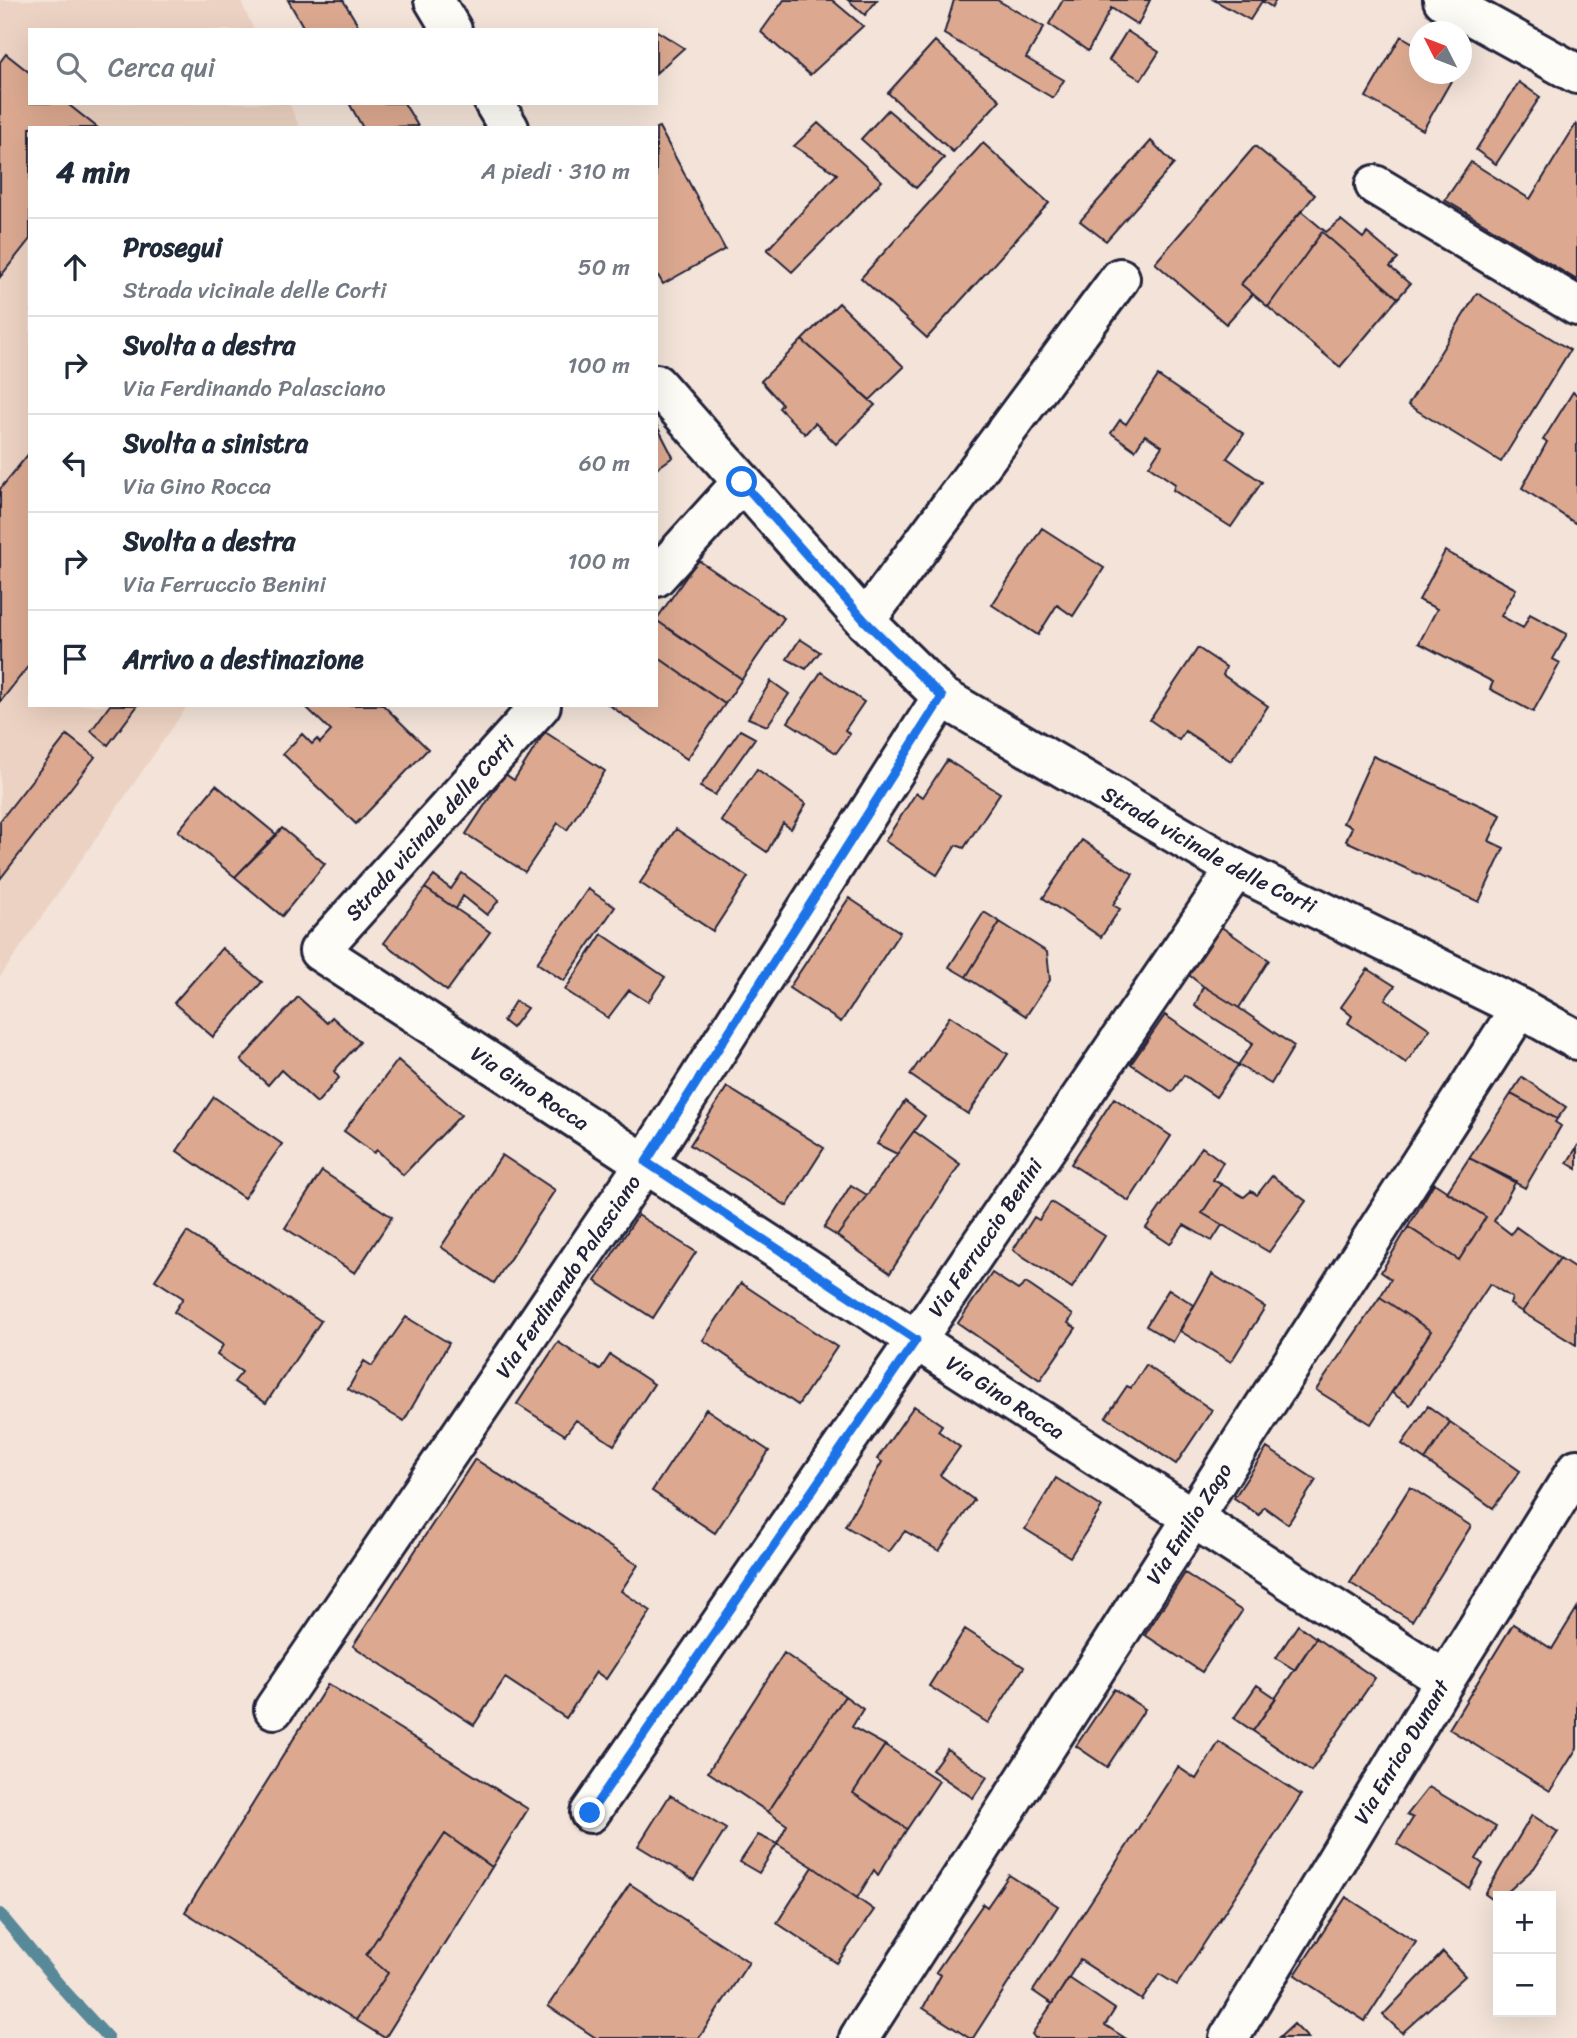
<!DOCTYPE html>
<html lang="it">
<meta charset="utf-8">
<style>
:root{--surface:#fff;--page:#f6f6f7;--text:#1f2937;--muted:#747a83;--line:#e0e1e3}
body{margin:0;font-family:Sriracha,sans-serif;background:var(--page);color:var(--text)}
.controls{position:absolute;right:21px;bottom:21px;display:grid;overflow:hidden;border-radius:0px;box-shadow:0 7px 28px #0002}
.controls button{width:63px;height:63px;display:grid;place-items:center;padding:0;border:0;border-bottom:2px solid var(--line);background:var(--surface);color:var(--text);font:35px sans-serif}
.compass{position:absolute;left:1409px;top:21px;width:63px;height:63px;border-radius:50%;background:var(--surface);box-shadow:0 7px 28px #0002;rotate:312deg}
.stop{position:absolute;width:21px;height:21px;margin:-16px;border:5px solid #1a73e8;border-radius:50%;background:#fff}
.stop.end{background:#1a73e8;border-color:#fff;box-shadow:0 2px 7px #0008}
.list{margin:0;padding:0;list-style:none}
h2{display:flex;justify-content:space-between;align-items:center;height:91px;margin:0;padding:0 28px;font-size:30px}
h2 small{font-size:23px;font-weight:400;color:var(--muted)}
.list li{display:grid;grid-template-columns:46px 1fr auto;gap:21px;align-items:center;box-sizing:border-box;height:98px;padding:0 28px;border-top:2px solid var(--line)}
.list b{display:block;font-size:26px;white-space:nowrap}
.list p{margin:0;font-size:23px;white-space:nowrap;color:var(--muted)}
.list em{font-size:23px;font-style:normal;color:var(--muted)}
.icon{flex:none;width:38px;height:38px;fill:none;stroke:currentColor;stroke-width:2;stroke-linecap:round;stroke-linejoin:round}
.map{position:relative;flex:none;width:1577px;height:2038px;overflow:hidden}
.search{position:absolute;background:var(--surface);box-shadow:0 7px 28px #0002;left:28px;top:28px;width:630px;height:77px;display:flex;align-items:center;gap:18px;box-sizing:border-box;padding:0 24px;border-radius:0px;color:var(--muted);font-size:26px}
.panel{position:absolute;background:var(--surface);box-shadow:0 7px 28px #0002;left:28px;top:126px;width:630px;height:581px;border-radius:0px}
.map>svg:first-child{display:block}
.built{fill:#ecd2c2}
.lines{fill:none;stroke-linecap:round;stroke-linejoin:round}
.stream{stroke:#598999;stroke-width:12}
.building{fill:#dca990;stroke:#22223b;stroke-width:2}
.street-casing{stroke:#22223b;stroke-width:44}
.street{stroke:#fdfcf7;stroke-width:38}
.route{stroke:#1a73e8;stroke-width:9}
.labels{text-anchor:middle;stroke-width:7;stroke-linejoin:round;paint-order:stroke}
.street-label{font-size:21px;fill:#22223b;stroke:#fdfcf7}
</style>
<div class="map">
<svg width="1577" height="2038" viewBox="0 0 1577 2038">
<rect width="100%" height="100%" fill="#f3e3d8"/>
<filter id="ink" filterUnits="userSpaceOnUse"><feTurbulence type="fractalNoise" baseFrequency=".0143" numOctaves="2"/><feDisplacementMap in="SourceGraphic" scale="14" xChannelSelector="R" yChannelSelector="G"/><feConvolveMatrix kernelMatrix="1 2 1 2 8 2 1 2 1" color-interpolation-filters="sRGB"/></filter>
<g filter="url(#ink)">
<path class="built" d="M0 0H240L254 30H30V103H289L300 128H30V705H188L0 977Z"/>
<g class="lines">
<path class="stream" d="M0 1914 63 1989 108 2038"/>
</g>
<path class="building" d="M288 0H343L361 30H305Z
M784 0H832L863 26 810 75 761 32Z
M848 0H877L865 15Z
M954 0H997L1044 27 1026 58 1064 80 1053 98 944 34Z
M1063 0H1150L1138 25 1111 8 1088 51 1049 24Z
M1214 0H1276L1272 7 1262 1 1250 20Z
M657 31 684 48 656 73V32Z
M1127 31 1159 52 1141 80 1109 60Z
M1401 36 1420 47V74H1455L1423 130 1366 97Z
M935 41 1000 100 953 152 888 93Z
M6 54 30 73V103H70L69 105 98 128H30V239L0 277V62Z
M1519 82 1540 97 1496 164 1476 150Z
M349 103H404L418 126 363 128Z
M888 110 944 158 916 188 861 139Z
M818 123 882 181 792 272 767 250 837 174 794 146Z
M1576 124 1577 125V280L1445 200 1471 162 1530 199Z
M659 127 725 249 663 284 656 272V128Z
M1151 141 1174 164 1106 241 1080 221Z
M983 143 1049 203 927 338 861 278Z
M1255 146 1315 195 1241 284 1253 294 1226 324 1155 263Z
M1301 211 1326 232 1341 220 1363 238 1367 233 1398 259 1390 267 1410 284 1398 298 1322 232 1268 307 1241 284Z
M1322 232 1398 298 1340 367 1268 307Z
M1477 293 1570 350 1501 462 1408 405Z
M839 303 904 367 870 400 802 340Z
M802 340 875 405 836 444 815 423 805 434 779 408 782 404 761 381Z
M1158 376 1244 434 1227 458 1262 482 1231 527 1173 490 1175 484 1149 466 1162 446 1145 435 1135 450 1111 433 1120 420 1126 424Z
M1573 392 1577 395V520L1575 523 1522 488 1547 442 1543 440Z
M656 424 673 457 656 469Z
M30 452V664L0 702V489Z
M1042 528 1104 568 1073 616 1057 605 1038 635 992 605Z
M1445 551 1516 589 1501 616 1523 628 1530 614 1567 634 1553 659 1560 663 1533 712 1490 689 1493 682 1419 643 1437 609 1419 600Z
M698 560 784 618 742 679 656 620Z
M656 620 742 679 725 704 656 656Z
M800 639 820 652 806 669 787 659Z
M1198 648 1226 667 1223 675 1268 706 1231 761 1185 731 1179 740 1150 720Z
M656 656 725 704 687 759 609 705H656Z
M821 672 864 702 845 730 850 734 836 753 788 722Z
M771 681 789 694 767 726 748 718Z
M110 705H138L108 745 91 731Z
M304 705H383L428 749 356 824 283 754 302 734 312 744 317 739 320 743 331 731Z
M740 730 755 738 715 795 700 787Z
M545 732 605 771 567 830 558 823 525 872 466 834 505 774 514 780Z
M67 735 95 757 0 879V821Z
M1373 756 1501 815 1489 841 1504 848 1479 902 1346 841 1352 827 1343 823Z
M947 760 1000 793 964 848 956 845 937 875 885 841 916 793 923 797Z
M757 769 806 804 791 829 783 823 767 852 721 821Z
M216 785 277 835 235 877 178 831Z
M282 828 325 864 282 916 235 877Z
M676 829 748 877 713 931 640 883Z
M1082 840 1133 874 1113 905 1120 909 1101 937 1043 898Z
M462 873 499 900 487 915 463 896 456 909 425 888 434 876 451 889Z
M425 888 490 932 447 991 384 943Z
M588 889 615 907 564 981 537 963Z
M849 898 900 932 841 1022 789 988Z
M984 912 1000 922 966 977 949 967Z
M1000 922 1047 952 1050 980 1026 1016 966 977Z
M1220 926 1269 960 1239 1008 1203 986 1189 975Z
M602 934 665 977 648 1002 629 990 608 1018 565 990Z
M222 948 262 982 213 1037 174 1003Z
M1368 969 1395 986 1385 999 1430 1029 1406 1063 1348 1023 1352 1016 1341 1007Z
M1203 986 1239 1008 1294 1046 1271 1084 1238 1065 1253 1043 1195 1006Z
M298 997 327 1023 332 1017 360 1042 334 1071 339 1078 317 1103 281 1070 268 1085 241 1060Z
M515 1001 527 1008 512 1028 503 1021Z
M1165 1015 1238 1065 1216 1097 1184 1075 1172 1092 1131 1064Z
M950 1016 1008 1054 968 1114 910 1075Z
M398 1060 461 1115 403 1175 377 1150 374 1153 344 1131Z
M1522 1077 1566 1107 1557 1119 1511 1094Z
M727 1087 824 1148 787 1206 690 1145Z
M1511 1094 1557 1119 1555 1122 1561 1126 1525 1188 1469 1158Z
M214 1097 282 1144 244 1198 177 1151Z
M1114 1098 1171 1136 1129 1201 1071 1164Z
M905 1101 925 1116 897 1154 877 1144Z
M914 1131 960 1164 890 1273 837 1236Z
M1202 1147 1223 1162 1213 1180 1221 1184 1202 1213 1222 1225 1212 1241 1184 1225 1170 1244 1146 1228Z
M1577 1147V1169L1567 1163Z
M502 1155 555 1190 494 1283 441 1247Z
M1469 1158 1516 1181 1494 1221 1511 1234 1516 1227 1560 1258 1522 1312 1510 1304 1512 1298 1490 1284 1410 1405 1392 1393 1431 1331 1380 1297 1391 1279 1381 1272 1408 1227 1459 1260 1486 1217 1447 1192Z
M322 1171 392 1217 355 1273 285 1228Z
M1272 1176 1306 1201 1269 1252 1202 1213 1221 1184 1244 1197 1251 1191 1257 1195Z
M1434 1183 1486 1217 1459 1260 1408 1227Z
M851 1185 867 1195 837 1236 824 1228Z
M1051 1202 1105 1236 1072 1288 1013 1250 1034 1217 1039 1220Z
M638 1215 696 1252 653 1318 595 1281Z
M187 1232 321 1321 266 1403 234 1382 242 1372 217 1355 223 1345 174 1312 183 1298 155 1280Z
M1560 1258 1577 1269 1576 1345 1522 1312Z
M992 1273 1018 1290 1026 1283 1073 1315 1068 1323 1076 1328 1040 1380 958 1323Z
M1212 1274 1265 1307 1231 1362 1180 1331Z
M741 1283 837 1347 798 1405 703 1340Z
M1169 1289 1194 1305 1173 1342 1146 1326Z
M1380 1297 1431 1331 1371 1424 1316 1390Z
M406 1317 449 1343 404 1421 348 1389 364 1361 372 1366Z
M558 1342 600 1370 610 1355 654 1384 614 1445 576 1420 565 1435 517 1404Z
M1146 1365 1212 1410 1176 1464 1106 1417 1127 1386 1131 1388Z
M914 1406 942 1425 938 1431 960 1447 940 1475 974 1500 939 1551 905 1531 889 1552 845 1526 882 1462 877 1459Z
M1428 1406 1450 1422 1425 1460 1402 1444Z
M706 1409 769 1451 715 1533 652 1491Z
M1450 1422 1520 1471 1493 1508 1425 1460Z
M1267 1448 1316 1480 1288 1524 1264 1507 1259 1515 1234 1498Z
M475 1459 638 1565 621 1591 651 1611 606 1679 596 1672 566 1718 505 1678 474 1725 353 1646Z
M1056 1478 1102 1507 1070 1557 1025 1529Z
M1410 1487 1471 1526 1412 1621 1350 1583Z
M1185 1573 1242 1611 1202 1672 1145 1635Z
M1577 1608V1748L1550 1791 1449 1729 1513 1624 1552 1649Z
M1298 1625 1316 1638 1295 1670 1276 1658Z
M965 1629 1024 1667 988 1723 929 1686Z
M1316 1638 1375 1678 1311 1771 1253 1731Z
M784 1653 845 1696 768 1812 708 1772Z
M328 1684 528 1809 492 1867 445 1834 366 1955 388 1973 356 2020 185 1912Z
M1257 1685 1276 1698 1253 1731 1234 1718Z
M1114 1689 1145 1709 1107 1767 1076 1746Z
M845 1696 863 1709 852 1727 885 1745 853 1793 907 1829 878 1875 874 1870 857 1898 813 1867 777 1844 787 1825 768 1812Z
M1219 1742 1301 1795 1177 1985 1159 1974 1142 2000 1080 1960 1052 2004 1033 1991 1178 1767 1196 1779Z
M885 1745 939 1781 907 1829 853 1793Z
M947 1749 987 1777 973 1798 932 1770Z
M1429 1787 1496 1827 1476 1859 1483 1864 1469 1888 1397 1844 1413 1818 1407 1815Z
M670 1795 726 1829 694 1880 638 1846Z
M1532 1815 1558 1832 1534 1868 1503 1896H1498V1900L1496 1902 1485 1894Z
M445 1834 492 1867 385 2038 356 2020 388 1973 366 1955Z
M758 1835 777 1844 759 1873 740 1862Z
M813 1867 874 1910 837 1963 777 1923Z
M1009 1875 1058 1906 973 2038H969L923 2008 941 1975 936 1972 983 1904 987 1907Z
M630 1884 749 1962 699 2038H596L548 2006Z
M1346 1897 1416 1942 1365 2021 1295 1975Z
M1443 1952 1465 1976 1402 2033 1383 2015Z
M1069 1978 1115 2009 1105 2025 1125 2038H1035L1032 2034Z
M1294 2024 1308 2038H1279Z"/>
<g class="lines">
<g class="street-casing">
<g id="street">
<path d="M434 0 452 30"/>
<path d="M1443 0 1577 74"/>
<path d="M494 103 509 128"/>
<path d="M1375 185 1577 306"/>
<path id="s1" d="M656 384 865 621 942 697 1236 869 1520 1008 1577 1040"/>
<path d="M656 577 742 482"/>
<path d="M865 621 1120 278"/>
<path id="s2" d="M541 705 319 951 916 1340 1445 1680"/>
<path id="s3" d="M274 1709 646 1162 942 697"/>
<path id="s4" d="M590 1813 916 1340 1236 869"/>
<path id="s5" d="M859 2038 1520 1008"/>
<path id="s6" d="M1229 2038 1445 1680 1577 1469"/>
</g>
</g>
<use href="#street" class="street"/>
</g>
</g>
<g class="lines" filter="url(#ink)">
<path class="route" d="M590 1813 916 1340 646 1162 942 697 865 621 742 482"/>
</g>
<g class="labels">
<g class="street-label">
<text transform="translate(430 828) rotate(-48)" y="7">Strada vicinale delle Corti</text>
<text dy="7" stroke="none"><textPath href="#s1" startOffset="732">Strada vicinale delle Corti</textPath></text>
<text dy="7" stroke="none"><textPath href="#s2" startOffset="583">Via Gino Rocca</textPath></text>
<text dy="7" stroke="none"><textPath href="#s4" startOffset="698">Via Ferruccio Benini</textPath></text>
<text dy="7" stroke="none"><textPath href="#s3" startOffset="523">Via Ferdinando Palasciano</textPath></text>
<text dy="7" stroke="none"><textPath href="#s2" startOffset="1150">Via Gino Rocca</textPath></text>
<text dy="7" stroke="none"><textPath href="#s5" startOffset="611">Via Emilio Zago</textPath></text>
<text dy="7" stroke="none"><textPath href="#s6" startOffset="334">Via Enrico Dunant</textPath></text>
</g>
</g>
</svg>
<div class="controls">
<button>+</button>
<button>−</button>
</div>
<svg class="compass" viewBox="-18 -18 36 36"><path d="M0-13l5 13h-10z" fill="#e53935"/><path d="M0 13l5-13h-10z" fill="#747a83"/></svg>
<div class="stop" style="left:742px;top:482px"></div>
<div class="stop end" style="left:590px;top:1813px"></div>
<div class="search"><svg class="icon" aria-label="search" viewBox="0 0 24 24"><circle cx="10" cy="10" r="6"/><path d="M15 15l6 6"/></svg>Cerca qui</div>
<section class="panel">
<h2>4 min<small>A piedi · 310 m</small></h2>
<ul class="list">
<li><svg class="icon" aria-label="ahead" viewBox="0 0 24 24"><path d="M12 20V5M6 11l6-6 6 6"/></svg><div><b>Prosegui</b><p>Strada vicinale delle Corti</p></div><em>50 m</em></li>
<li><svg class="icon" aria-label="right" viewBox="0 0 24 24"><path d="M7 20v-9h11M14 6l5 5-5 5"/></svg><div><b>Svolta a destra</b><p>Via Ferdinando Palasciano</p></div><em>100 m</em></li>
<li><svg class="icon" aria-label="left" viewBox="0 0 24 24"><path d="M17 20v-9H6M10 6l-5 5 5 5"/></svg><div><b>Svolta a sinistra</b><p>Via Gino Rocca</p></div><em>60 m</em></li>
<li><svg class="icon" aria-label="right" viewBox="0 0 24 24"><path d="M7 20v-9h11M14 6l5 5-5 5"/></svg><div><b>Svolta a destra</b><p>Via Ferruccio Benini</p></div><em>100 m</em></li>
<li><svg class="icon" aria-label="arrive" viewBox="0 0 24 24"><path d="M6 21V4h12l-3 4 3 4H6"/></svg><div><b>Arrivo a destinazione</b></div></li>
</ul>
</section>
</div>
